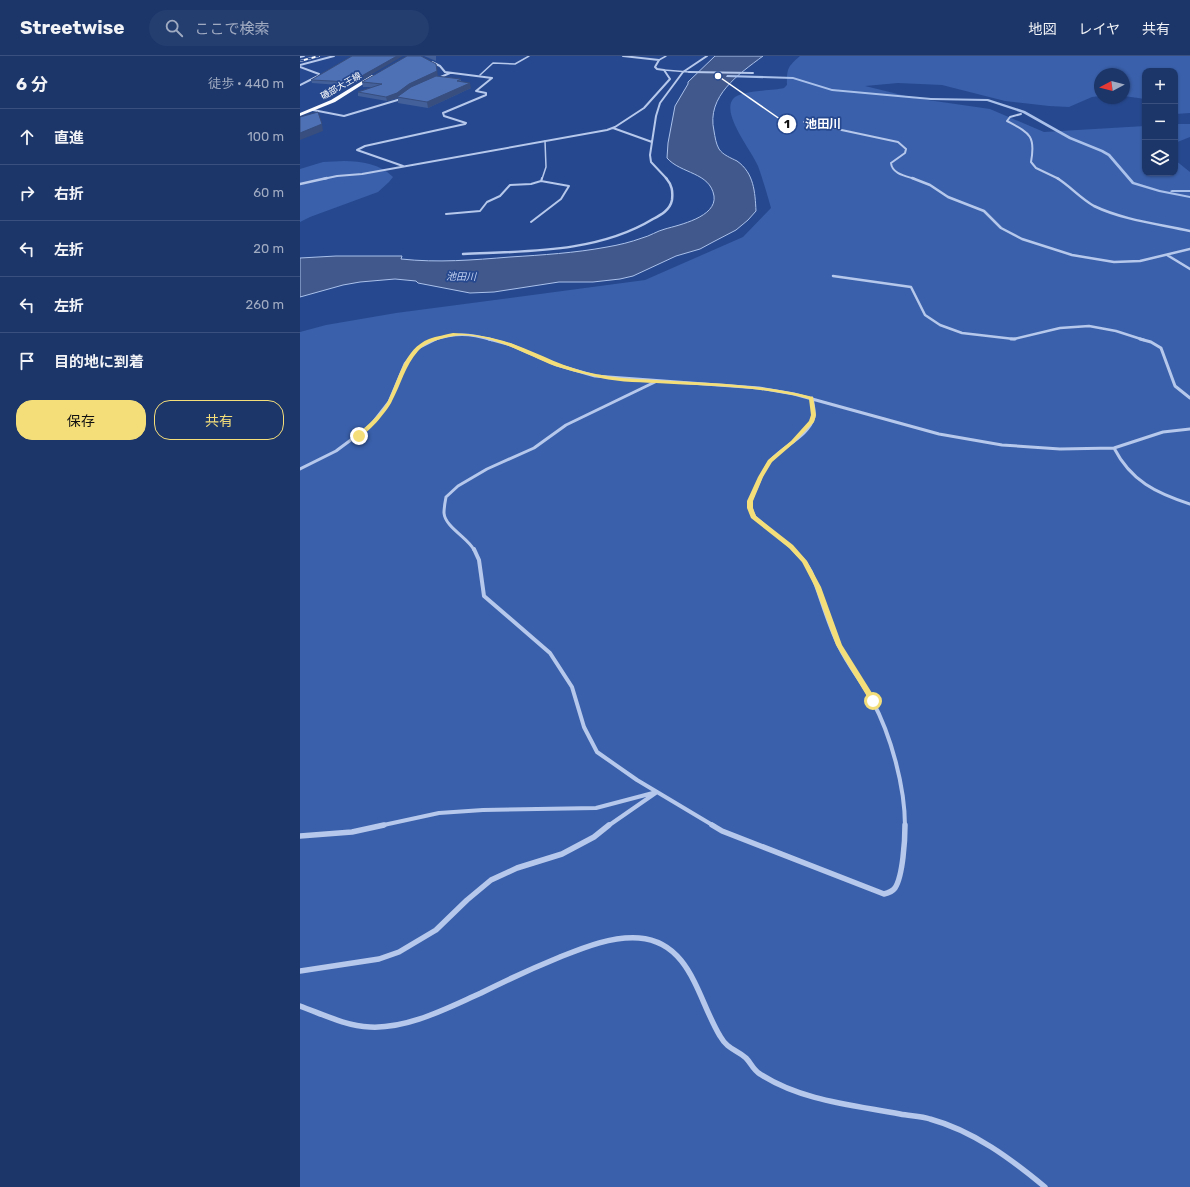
<!DOCTYPE html>
<html lang="ja">
<meta charset="utf-8">
<style>
:root{--surface:#1c366a;--page:#253e70;--text:#f1f3f6;--muted:#a0abc1;--line:#3a507e;--accent:#f4de7a}
body{margin:0;font-family:Rubik,"Noto Sans JP",sans-serif;background:var(--page);color:var(--text)}
.controls{position:absolute;right:12px;top:12px;display:grid;overflow:hidden;border-radius:8px;box-shadow:0 1px 3px #0004}
.controls button{width:36px;height:36px;display:grid;place-items:center;padding:0;border:0;border-bottom:1px solid var(--line);background:var(--surface);color:var(--text);font:20px sans-serif}
.compass{position:absolute;left:794px;top:12px;width:36px;height:36px;border-radius:50%;background:var(--surface);box-shadow:0 1px 3px #0004;rotate:263deg}
.stop{position:absolute;width:12px;height:12px;margin:-9px;border:3px solid #f4de7a;border-radius:50%;background:#fff}
.stop.end{background:#f4de7a;border-color:#fff;box-shadow:0 1px 4px #0008}
.list{margin:0;padding:0;list-style:none}
h2{display:flex;justify-content:space-between;align-items:center;height:52px;margin:0;padding:0 16px;font-size:17px}
h2 small{font-size:13px;font-weight:400;color:var(--muted)}
.list li{display:grid;grid-template-columns:26px 1fr auto;gap:12px;align-items:center;box-sizing:border-box;height:56px;padding:0 16px;border-top:1px solid var(--line)}
.list b{display:block;font-size:15px;white-space:nowrap}
.list em{font-size:13px;font-style:normal;color:var(--muted)}
.actions{display:flex;gap:8px;padding:12px 16px}
.actions a{flex:1;padding:9px 0;border:1px solid var(--accent);border-radius:16px;text-align:center;font-size:14px;color:var(--accent)}
.actions .main{background:var(--accent);color:#111}
.icon{flex:none;width:22px;height:22px;fill:none;stroke:currentColor;stroke-width:2;stroke-linecap:round;stroke-linejoin:round}
.map{position:relative;flex:none;width:890px;height:1131px;overflow:hidden}
header{display:flex;align-items:center;gap:24px;box-sizing:border-box;height:56px;padding:0 20px;background:var(--surface);border-bottom:1px solid var(--line)}
header strong{font-size:19px}
nav{display:flex;gap:22px;margin-inline-start:auto;font-size:14px}
.search{width:280px;height:36px;background:var(--page);display:flex;align-items:center;gap:10px;box-sizing:border-box;padding:0 14px;border-radius:22px;color:var(--muted);font-size:15px}
main{display:flex}
aside{flex:1;background:var(--surface)}
.map>svg:first-child{display:block}
.green{fill:#3a60ab}
.water{fill:#40588b;stroke:#aac1eb}
.lines{fill:none;stroke-linecap:round;stroke-linejoin:round}
.stream{fill:#aac1eb;fill-rule:evenodd}
.service-far1{stroke:#b6c8eb;stroke-width:1.5}
.service{stroke:#b6c8eb;stroke-width:2}
.minor-far4{stroke:#b6c8eb;stroke-width:2}
.minor-far3{stroke:#b6c8eb;stroke-width:2.5}
.minor-far2{stroke:#b6c8eb;stroke-width:3}
.minor-far1{stroke:#b6c8eb;stroke-width:4}
.minor{stroke:#b6c8eb;stroke-width:5.5}
.primary{fill:#fafbff;fill-rule:evenodd}
.rail-casing{stroke:#fff;stroke-width:2}
.rail{stroke:#26488e;stroke-width:1.5;stroke-dasharray:4;stroke-linecap:butt}
.wall{fill:#43609b}
.shaded-wall{fill:#374e7e}
.building{fill:#4e70b4;stroke:#374e7e}
.route{fill:#f4de7a}
.labels{text-anchor:middle;stroke-width:3.5;stroke-linejoin:round;paint-order:stroke}
.far-street-label{font-size:9px;fill:#fff;stroke:#26488e}
.far-water-label{font-size:10px;font-style:italic;fill:#c2d2f2;stroke:#26488e}
.leader{fill:none;stroke:#fff;stroke-width:1.5}
.callout-dot{fill:#fff;stroke:#26488e;stroke-width:1.5}
.mark-label{font-size:12px;text-anchor:middle;font-weight:bold;fill:#111}
.callout-label{font-size:12px;text-anchor:middle;font-weight:bold;fill:#fff;stroke:#26488e;stroke-width:3.5;stroke-linejoin:round;paint-order:stroke}
</style>
<header>
<strong>Streetwise</strong>
<div class="search"><svg class="icon" aria-label="search" viewBox="0 0 24 24"><circle cx="10" cy="10" r="6"/><path d="M15 15l6 6"/></svg>ここで検索</div>
<nav><a>地図</a><a>レイヤ</a><a>共有</a></nav>
</header>
<main>
<aside>
<h2>6 分<small>徒歩 · 440 m</small></h2>
<ul class="list">
<li><svg class="icon" aria-label="ahead" viewBox="0 0 24 24"><path d="M12 20V5M6 11l6-6 6 6"/></svg><div><b>直進</b></div><em>100 m</em></li>
<li><svg class="icon" aria-label="right" viewBox="0 0 24 24"><path d="M7 20v-9h11M14 6l5 5-5 5"/></svg><div><b>右折</b></div><em>60 m</em></li>
<li><svg class="icon" aria-label="left" viewBox="0 0 24 24"><path d="M17 20v-9H6M10 6l-5 5 5 5"/></svg><div><b>左折</b></div><em>20 m</em></li>
<li><svg class="icon" aria-label="left" viewBox="0 0 24 24"><path d="M17 20v-9H6M10 6l-5 5 5 5"/></svg><div><b>左折</b></div><em>260 m</em></li>
<li><svg class="icon" aria-label="arrive" viewBox="0 0 24 24"><path d="M6 21V4h12l-3 4 3 4H6"/></svg><div><b>目的地に到着</b></div></li>
</ul>
<div class="actions"><a class="main">保存</a><a>共有</a></div>
</aside>
<div class="map">
<svg width="890" height="1131" viewBox="0 0 890 1131">
<rect width="100%" height="100%" fill="#26488e"/>
<path class="green" d="M500 0H890V57L875 58V15H845V43L824 40V18H800V40L792 41 769 51 749 50 705 45 642 29 598 27 565 30 614 42 690 53 744 76 845 70V117H875V104L890 116V1131H0V276L26 269 96 257 345 224 443 181 471 152C467 138 463 124 458 110 452 95 421 58 433 43 440 34 472 35 484 32L487 29C487 13 487 11 500 0Z
M875 68H890V81L875 87Z
M44 105C62 105 80 108 93 121L89 126 78 136 10 161 0 166V113L23 106Z"/>
<path class="water" d="M415 0H463C439 18 406 40 414 75 415 81 416 88 419 93 423 99 431 102 437 105 454 117 455 136 456 155L448 164 436 174 413 186 400 193 376 200 333 220 320 223 293 226H259L194 236 170 237 118 227 116 225 95 223 60 226 43 229 0 241V202L36 200H102L101 203C138 207 173 204 210 201 242 199 275 197 307 191 319 189 331 186 342 182 350 180 357 175 365 173 379 169 417 161 414 140 410 116 381 118 367 102L368 87 375 50 388 28V26Z"/>
<g class="lines">
<path class="stream" d="M427 19 493 21 532 33 631 42 688 43 725 55 771 81 803 94 810 98 834 126 860 134 890 140V142L859 136 832 128 808 100 801 96 769 83 723 57 687 45 631 44 532 35 493 23 426 21Z
M872 134H890V136H871L870 135Z"/>
<path class="service-far1" d="M359 4 366 0
M364 14 389 16
M180 19 193 7 215 8 229 0
M242 123 246 111 245 85"/>
<path class="service" d="M146 158 180 155 187 146 200 140 210 129 231 128 241 125 242 122
M231 166 261 143 269 130 241 125"/>
<path class="minor-far4" d="M0 1 4 0
M0 9 34 0
M0 11 19 18 18 20 0 29
M389 16 453 17
M136 23 150 17
M13 54 44 60 101 43
M721 58 710 61 707 65C729 77 736 79 731 106L736 112 759 123
M504 66 598 86 606 93 605 97 591 107C592 118 606 120 615 123
M313 72 352 86
M103 110 57 94 65 90 165 68 166 67 144 60 143 57 186 39V37L176 35 192 22 145 16 140 10 132 6
M23 123 37 120 62 118 307 74 315 71 344 52 370 23 364 14 357 13 355 11 359 4 323 0
M367 123 351 106 350 99 356 60 360 47 383 16 407 0"/>
<path class="minor-far3" d="M612 122 630 129 648 141 684 155 701 172 722 183 772 199 814 206 840 205 890 193
M757 122C770 130 780 142 794 150 823 164 859 168 890 175
M0 128 27 122
M163 198C227 195 297 197 353 163 361 159 370 154 372 144 373 135 372 129 366 122
M867 199 890 213
M533 220 611 231 625 259 640 269 662 277 714 283 760 272 789 270 816 275 844 284
M132 284C156 277 168 277 192 284"/>
<path class="minor-far2" d="M189 283 211 289 257 309 295 320 459 332 494 338 639 378 702 389 760 393 814 392 863 376 890 373
M711 283H715
M840 283 851 286 861 292 875 330 890 342
M814 392C831 425 856 437 890 448
M0 413 36 395 71 369 89 346 105 308 118 292 136 283
M174 494C168 482 145 471 144 457 144 452 145 446 146 441L158 430 187 413 234 392 266 369 357 325
M494 494 455 461C449 451 450 445 455 435 460 425 463 413 471 404 484 389 508 381 514 361 515 355 513 348 512 342"/>
<path class="minor-far1" d="M174 493 179 504 184 540 250 597 272 631 284 671 297 696 337 724 414 770
M493 493 505 506 511 516C521 540 527 566 539 590 548 609 562 626 572 644 591 679 605 731 605 770
M79 770 139 757 183 754 296 752 353 737
M308 770 357 736"/>
<path class="minor" d="M412 769 422 775 584 838C588 837 592 836 595 832 603 820 605 783 605 769
M0 780 52 776 84 769
M0 915 79 903 99 896 136 874 167 844 191 824 217 812 262 798 294 781 309 769
M0 950C22 958 46 970 70 971 108 973 147 952 181 937 207 924 233 912 260 901 285 891 312 880 339 882 391 886 398 944 420 980 428 994 436 993 446 1002 451 1007 453 1014 460 1018 502 1045 553 1049 600 1058 610 1060 621 1060 630 1063 674 1075 711 1103 745 1131"/>
<path class="primary" d="M72 19 76 20 35 46 0 60V57L31 44Z"/>
<g class="rail-casing">
<path id="rail" d="M0 5 19 0"/>
</g>
<use href="#rail" class="rail"/>
</g>
<path class="wall" d="M52 0V30L12 27 11 24Z
M124 0H136V5Z
M137 20 161 23V25L171 32 128 52 98 47V42L87 45 58 40V36L72 31H63L62 26 138 20Z"/>
<path class="shaded-wall" d="M97 0H103L52 30 51 26Z
M136 8 138 20 110 32 98 42 87 45 86 41 109 28Z
M170 27 171 32 128 52 127 46Z
M22 68 23 75 0 84V77Z"/>
<path class="building" d="M52 0H97L51 26 11 24Z
M107 0H121L136 8 137 15 109 28 97 37 86 41 58 36 82 28 62 26Z
M136 20 161 23 157 25 170 27 127 46 97 41 111 31Z
M18 56 22 68 0 77V61Z"/>
<path class="route" d="M153 277C174 278 193 281 213 288 241 298 266 313 296 318 315 322 336 323 356 324 409 327 462 328 513 341L516 359 514 366 494 387 472 406 463 421 453 445V452L456 460 493 489 507 505 521 531 542 589 577 645 575 647H571L536 589 515 531 502 506 489 492 451 462 447 452V445L458 421 468 404 491 385 509 365 511 359 509 343C460 330 407 330 356 327 335 326 313 326 293 320 280 317 267 314 255 310 224 298 182 272 148 281 137 284 126 286 118 295 105 310 101 328 92 345 88 354 66 381 57 381V378C68 369 81 358 88 345 99 323 104 293 129 283 137 280 145 279 153 277Z"/>
<g class="labels">
<g class="far-street-label">
<text transform="translate(41 30) rotate(-30)" y="3">磯部大王線</text>
</g>
<g class="far-water-label">
<text transform="translate(161 220) rotate(1)" y="4">池田川</text>
</g>
</g>
<path class="leader" d="M418 20L487 68"/>
<g class="callout-dot">
<circle cx="418" cy="20" r="4"/>
<circle cx="487" cy="68" r="10"/>
</g>
<g class="mark-label">
<text x="487" y="72">1</text>
</g>
<g class="callout-label">
<text x="523" y="72">池田川</text>
</g>
</svg>
<div class="controls">
<button>+</button>
<button>−</button>
<button><svg class="icon" aria-label="layers" viewBox="0 0 24 24"><path d="M12 4l9 5-9 5-9-5zM3 14l9 5 9-5"/></svg></button>
</div>
<svg class="compass" viewBox="-18 -18 36 36"><path d="M0-13l5 13h-10z" fill="#e53935"/><path d="M0 13l5-13h-10z" fill="#a0abc1"/></svg>
<div class="stop" style="left:573px;top:645px"></div>
<div class="stop end" style="left:59px;top:380px"></div>
</div>
</main>
